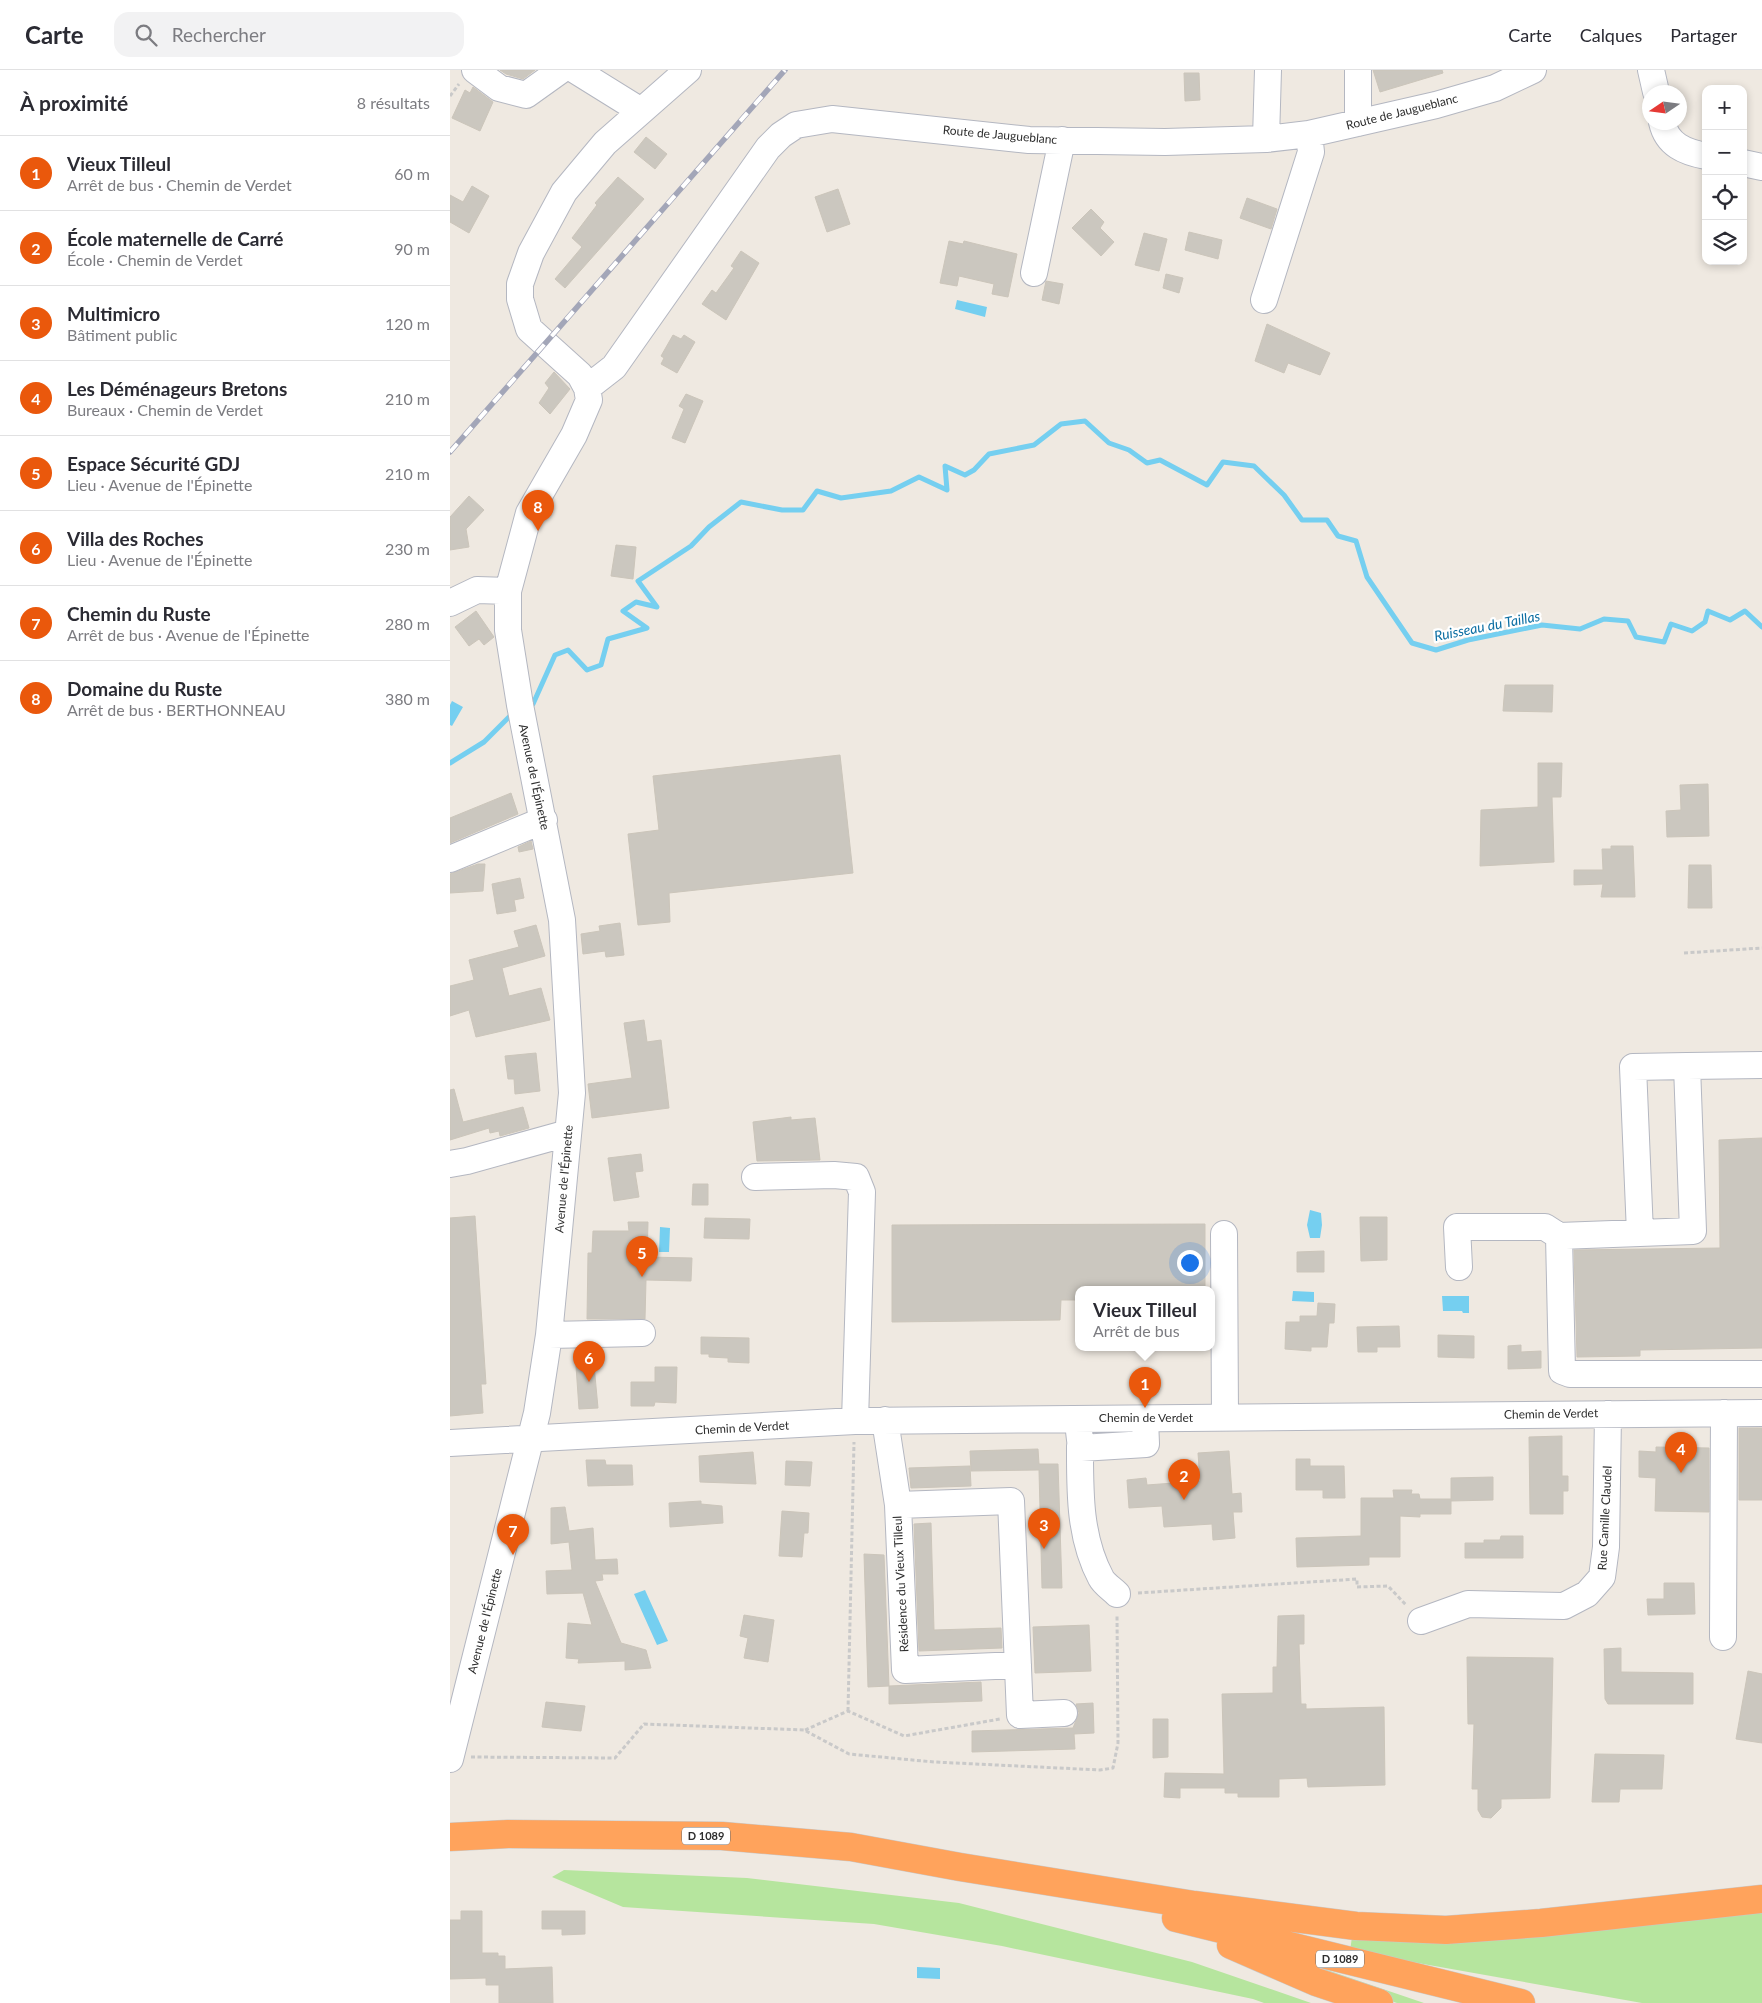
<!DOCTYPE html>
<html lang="fr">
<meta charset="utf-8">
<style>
:root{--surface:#fff;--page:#f2f2f3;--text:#2b2b33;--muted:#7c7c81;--line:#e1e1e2;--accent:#ea580c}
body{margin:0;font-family:Lato,sans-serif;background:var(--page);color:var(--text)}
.controls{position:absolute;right:15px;top:15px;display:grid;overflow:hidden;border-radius:10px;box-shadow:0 2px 8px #0003}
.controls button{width:45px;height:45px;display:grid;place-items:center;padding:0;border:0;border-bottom:1px solid var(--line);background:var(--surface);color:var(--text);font:25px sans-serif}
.compass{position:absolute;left:1192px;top:15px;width:45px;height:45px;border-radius:50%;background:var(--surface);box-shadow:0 2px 8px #0003;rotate:257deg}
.you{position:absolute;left:739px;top:1192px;width:18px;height:18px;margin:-12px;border:4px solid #fff;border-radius:50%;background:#1a73e8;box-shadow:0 0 0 8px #1a73e833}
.badge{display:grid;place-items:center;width:32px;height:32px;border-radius:50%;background:var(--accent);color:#fff;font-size:16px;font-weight:700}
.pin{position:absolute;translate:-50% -41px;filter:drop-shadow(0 1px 2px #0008)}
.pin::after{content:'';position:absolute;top:26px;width:18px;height:15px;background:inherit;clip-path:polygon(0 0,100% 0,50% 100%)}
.popup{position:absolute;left:625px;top:1216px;width:140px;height:65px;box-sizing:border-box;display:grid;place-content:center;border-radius:10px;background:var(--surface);filter:drop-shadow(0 1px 4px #0005);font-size:16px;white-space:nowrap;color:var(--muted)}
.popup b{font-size:19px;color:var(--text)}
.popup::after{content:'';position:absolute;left:50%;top:100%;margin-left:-10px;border:10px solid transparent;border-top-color:var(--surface)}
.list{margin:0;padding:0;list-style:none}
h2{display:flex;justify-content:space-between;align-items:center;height:65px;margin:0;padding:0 20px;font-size:21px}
h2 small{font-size:16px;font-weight:400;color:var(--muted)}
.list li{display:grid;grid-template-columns:32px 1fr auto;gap:15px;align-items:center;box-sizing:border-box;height:75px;padding:0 20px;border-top:1px solid var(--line)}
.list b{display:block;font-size:19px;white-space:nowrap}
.list p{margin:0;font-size:16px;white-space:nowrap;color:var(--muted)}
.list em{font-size:16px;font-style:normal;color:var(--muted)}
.icon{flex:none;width:28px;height:28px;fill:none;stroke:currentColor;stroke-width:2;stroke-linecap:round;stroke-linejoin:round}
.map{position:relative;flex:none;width:1312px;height:1933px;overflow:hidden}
header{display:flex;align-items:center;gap:30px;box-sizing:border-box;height:70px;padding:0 25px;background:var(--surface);border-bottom:1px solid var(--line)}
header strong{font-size:24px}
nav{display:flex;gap:28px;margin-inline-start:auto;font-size:18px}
.search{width:350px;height:45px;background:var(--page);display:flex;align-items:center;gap:12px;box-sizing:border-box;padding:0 18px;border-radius:15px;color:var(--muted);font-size:19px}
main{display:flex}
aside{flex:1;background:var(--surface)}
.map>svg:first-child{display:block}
.green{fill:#b6e59e}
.water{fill:#75cff0}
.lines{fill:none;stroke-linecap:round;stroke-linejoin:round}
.stream{stroke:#75cff0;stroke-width:5}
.building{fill:#cbc7bf;stroke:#cbc5ba}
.minor-casing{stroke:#b4b7c1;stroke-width:28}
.highway-casing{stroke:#c9c9c9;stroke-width:29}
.path{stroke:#c9c9c9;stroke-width:3;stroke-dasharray:4 2.5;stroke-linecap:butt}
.minor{stroke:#fff;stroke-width:26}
.highway{stroke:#ffa35c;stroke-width:28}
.rail-casing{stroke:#a3a6b8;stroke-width:5.5}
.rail{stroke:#fff;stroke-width:4;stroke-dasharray:11;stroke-linecap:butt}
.labels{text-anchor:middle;stroke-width:4.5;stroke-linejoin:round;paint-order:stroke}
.shield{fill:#fff;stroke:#6d6d6d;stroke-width:1}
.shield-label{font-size:11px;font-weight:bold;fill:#2e2e2e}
.street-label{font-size:12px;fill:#2e2e2e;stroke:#fff}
.water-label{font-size:14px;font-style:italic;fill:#0d6fa3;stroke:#fff}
</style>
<header>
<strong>Carte</strong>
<div class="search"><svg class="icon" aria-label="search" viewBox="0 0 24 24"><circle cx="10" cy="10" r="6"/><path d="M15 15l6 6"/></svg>Rechercher</div>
<nav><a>Carte</a><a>Calques</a><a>Partager</a></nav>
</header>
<main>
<aside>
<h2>À proximité<small>8 résultats</small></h2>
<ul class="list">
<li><span class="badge">1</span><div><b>Vieux Tilleul</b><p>Arrêt de bus · Chemin de Verdet</p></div><em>60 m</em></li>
<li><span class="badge">2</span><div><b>École maternelle de Carré</b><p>École · Chemin de Verdet</p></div><em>90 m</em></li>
<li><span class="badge">3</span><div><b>Multimicro</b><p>Bâtiment public</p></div><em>120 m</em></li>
<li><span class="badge">4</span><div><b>Les Déménageurs Bretons</b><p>Bureaux · Chemin de Verdet</p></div><em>210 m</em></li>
<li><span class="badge">5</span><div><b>Espace Sécurité GDJ</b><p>Lieu · Avenue de l'Épinette</p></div><em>210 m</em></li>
<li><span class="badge">6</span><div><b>Villa des Roches</b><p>Lieu · Avenue de l'Épinette</p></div><em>230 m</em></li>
<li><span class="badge">7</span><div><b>Chemin du Ruste</b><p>Arrêt de bus · Avenue de l'Épinette</p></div><em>280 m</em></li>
<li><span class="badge">8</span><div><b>Domaine du Ruste</b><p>Arrêt de bus · BERTHONNEAU</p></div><em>380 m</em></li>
</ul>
</aside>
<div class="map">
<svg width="1312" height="1933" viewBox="0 0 1312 1933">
<rect width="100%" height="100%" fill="#efe9e1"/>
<path class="green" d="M114 1800 297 1808 509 1833 742 1892 861 1933H814L803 1929 552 1876 424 1854 173 1837 102 1807Z
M1312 1837V1933H1192L900 1881 902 1867Z
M871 1898 974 1933H947L869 1907Z"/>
<path class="water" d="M507 230 537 237 535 247 505 239Z
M2 631 13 637 2 656 0 655V635Z
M860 1140 871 1143 872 1155 870 1168H860L857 1155Z
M210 1157 220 1158 219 1182H209Z
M843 1221 864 1222V1232L842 1231Z
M992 1226H1019V1243H1013L1012 1241H993Z
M195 1520 218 1571 207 1575 184 1524Z
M467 1897 490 1898V1909L467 1908Z"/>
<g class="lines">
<path class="stream" d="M83 634 105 585 118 580 137 600 151 595 158 569 197 558 173 541 186 532 207 537 188 511 241 476 259 457 291 432 332 440H353L367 421 391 428 441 421 469 407 497 420 495 396 515 405 524 400 539 384 584 375 611 354 635 351 659 373 679 380 697 393 710 390 757 415 773 392 804 396 834 425 852 450H877L888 466 906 471 917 507 962 573 986 580 1018 570 1092 555 1130 559 1154 549 1178 551 1186 567 1214 572 1221 554 1242 561 1255 552 1258 541 1280 550 1295 541 1312 557
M0 693 34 672 60 646"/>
</g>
<path class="building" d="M50 0H85L73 9 56 4Z
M923 0H992L993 3 930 22Z
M734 3H749L750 30 735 31Z
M23 17 43 32 30 61 2 48 15 20 20 23Z
M196 67 217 84 205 99 184 82Z
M168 107 194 129 115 218 105 209 132 177 122 168 147 135 145 133Z
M22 116 39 126 19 163 0 152V125L13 132Z
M388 119 400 154 377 162 365 127Z
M797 128 827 139 821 159 790 148Z
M641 139 654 152 650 158 664 172 651 186 622 158Z
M739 162 772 170 768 189 735 180Z
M694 163 717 169 709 201 685 195Z
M499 171 513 174 514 171 567 184 558 227 542 224 544 214 509 206 507 216 490 213Z
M291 181 309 193 276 250 252 234 262 220 266 223 284 198 281 196Z
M716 204 733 208 729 223 713 218Z
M596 211 613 214 609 234 592 230Z
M817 254 880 283 870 305 838 293 834 303 805 291Z
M223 265 231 269 234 265 245 272 227 303 211 294 214 288 211 286Z
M104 302 120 319 100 344 89 333 99 318 95 313Z
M236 324 253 331 235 373 222 368 234 339 229 336Z
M19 426 34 440 16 459 19 477 0 480V447Z
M166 475 186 477 183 509 161 506Z
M26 541 44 567 34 575 29 569 19 576 5 557Z
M1055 615H1103L1102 642 1053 641Z
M390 685 403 803 219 823 220 852 188 855 178 764 209 760 203 706Z
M1088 693H1112L1111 727H1102L1104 792 1030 796 1031 740 1088 737Z
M1258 714 1259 766 1217 767 1216 741 1231 740 1230 715Z
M61 723 68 744 0 773V748Z
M81 771 83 779 69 782 68 777Z
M1161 776H1183L1185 827H1151L1153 814 1124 815V800H1153L1152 779H1161Z
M28 794H35L33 821 0 823V804Z
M1239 795H1261L1262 838H1238Z
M70 808 74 828 64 830 66 841 47 844 42 814Z
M170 853 174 885 156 887 155 881 133 884 131 864 150 861 149 856Z
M86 855 95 886 52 898 59 926 91 918 100 950 26 967 19 940 0 946V916L24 910 19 890 69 877 64 861Z
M194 950 197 972 211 970 219 1038 142 1048 138 1014 182 1008 174 953Z
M86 983 90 1021 65 1024 64 1009H58L55 986Z
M4 1019 13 1052 73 1037 79 1058 50 1066 49 1061 40 1063 39 1058 0 1070V1020Z
M341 1047V1050L365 1048 370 1090 307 1091 303 1052Z
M1312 1068V1278L1190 1280V1286L1127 1287 1124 1180 1270 1178 1269 1070Z
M191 1084 193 1101 185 1102 189 1127 164 1131 158 1088Z
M243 1114H258V1135H242Z
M25 1146 36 1314H31L33 1343 0 1346V1148Z
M910 1147H937V1190L911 1191Z
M255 1148 300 1149 299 1169 254 1168Z
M178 1152H198L197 1187 242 1188 241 1211 196 1210 195 1249H137L138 1183H142L143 1161H179Z
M755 1154V1219H629V1230H611L610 1250 442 1252V1155Z
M874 1181V1202H847V1182Z
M868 1233 885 1234 884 1253H879L877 1277H861V1281L835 1279 836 1252H850V1246H867Z
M949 1256 950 1277H927V1282H908L907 1257Z
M988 1265 1024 1266V1288L988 1287Z
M251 1267 299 1268V1293L278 1292V1288L259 1287V1284H251Z
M1071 1275V1282L1091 1281V1298L1058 1299V1276Z
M144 1295 148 1338 129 1339 126 1296Z
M205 1297H227L226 1333 205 1332 204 1336H181V1312H205Z
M1289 1358H1312V1430H1289Z
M1112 1366V1406H1118V1421H1113V1444H1080L1079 1367Z
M1206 1377 1259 1378V1442L1205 1441 1206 1408 1189 1407V1381L1206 1382Z
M588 1379 589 1394H608L612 1518H592L589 1400 521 1401 520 1381Z
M779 1381 782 1424 791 1423 792 1442H783L785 1468 763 1470 762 1454 714 1457 712 1436 679 1438 677 1410 696 1408 697 1415 750 1411 748 1383Z
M303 1382 306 1414 250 1412 249 1386Z
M846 1389H860V1396H894L895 1428H873V1420H846Z
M136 1390H155L156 1395H182L183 1415 138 1416Z
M336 1391 362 1392 360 1416 335 1415Z
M520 1396 521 1416 461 1418 459 1398Z
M1043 1407V1430L1001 1431V1408Z
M943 1420H962L961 1424H969L970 1429H1001V1444H970V1447L950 1446V1487H919V1495L847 1497 846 1468 911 1466V1428H944Z
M251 1431V1434L272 1436 273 1453 220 1457 219 1433Z
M115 1437 119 1461 143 1458 145 1490 167 1489 168 1504H152L153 1510 145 1511 171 1573 196 1580 201 1598 175 1600V1591L128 1593 129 1589 116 1588 118 1553 142 1555 133 1523 97 1524 96 1501 122 1500 119 1472 101 1474V1438Z
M332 1441 359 1443 358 1463H354L352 1487 329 1486Z
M481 1453 484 1560 551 1558 552 1578 469 1581 464 1454Z
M1051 1466H1073V1488H1015V1473H1034V1470H1050Z
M414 1484 434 1485 439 1616 418 1617Z
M1214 1513H1244L1245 1544 1198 1545 1197 1529H1214Z
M294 1545 324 1550 318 1592 294 1588 298 1568 290 1566Z
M854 1545V1574H849L851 1634H856V1639L934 1637 935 1715 858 1717 857 1708 829 1709V1727H788V1723H775V1718H730V1728L714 1727 715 1703 774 1704 772 1624 823 1623V1597H827L828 1546Z
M639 1555 641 1601 585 1603 583 1557Z
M1171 1578V1602L1243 1603V1634H1158L1155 1629 1154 1579Z
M1017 1587 1103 1588 1100 1728 1051 1729V1738L1041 1748 1032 1747 1028 1740V1719H1022L1024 1654H1018Z
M1298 1601 1312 1604V1673L1286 1669Z
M531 1612 532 1631 439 1634V1616Z
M96 1632 135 1636 131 1661 92 1657Z
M643 1633 644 1663 624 1664 625 1679 522 1682V1661L623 1658 629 1643 626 1634Z
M703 1649H718V1687L703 1688Z
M1145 1684 1214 1685 1212 1719H1170L1169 1732H1142Z
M11 1841H32V1883H48V1886H55V1899L102 1897 103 1933H49V1915H36V1908L0 1909V1850H11Z
M92 1841H135V1864L112 1865V1859H92Z"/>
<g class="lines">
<g class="minor-casing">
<path id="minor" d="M25 0 49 18 76 25 111 0
M125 0 191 41
M908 0V53
M1201 0 1206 22
M1212 52C1217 75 1235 82 1256 86
M816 69 818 0
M1293 93 1312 97
M584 203 612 70
M814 230 861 82 859 64
M137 318 164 297 318 78 331 65 346 55 382 49 579 70 715 72 816 69 859 64 986 35 1045 18 1083 0
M0 533 27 520 58 521
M0 789 94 750
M1312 995 1237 996 1243 1161 1109 1166 1112 1301 1120 1304H1312
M0 1094 17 1091 118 1063
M305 1107 384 1105 406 1107 412 1122 405 1351
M1190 1163 1183 997 1237 996
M774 1164 775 1347
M1009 1197 1007 1157H1095L1109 1166
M99 1265 192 1263
M435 1350 448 1435 455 1600 568 1595
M629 1361 631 1378 696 1374 695 1349
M0 1373 405 1351 1312 1343
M630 1376C630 1421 629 1467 651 1508 654 1514 662 1519 667 1524
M448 1435 561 1431 570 1645 614 1643
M971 1551 1018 1534 1114 1536 1137 1524 1152 1507 1156 1477 1158 1344
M1273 1567 1274 1343
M0 1689 87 1343 99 1265 122 1023 112 850 70 635 58 560V521L79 443 124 365 139 330 137 318 130 305 79 259 70 229V214L81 183 114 122 155 73 238 0"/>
</g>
<g class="highway-casing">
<path id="highway" d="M0 1767 58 1764 272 1766 401 1777 510 1797 744 1835 906 1856 996 1860 1091 1853 1312 1829
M726 1848 1071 1933
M781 1875 866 1912 929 1933"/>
</g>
<path class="path" d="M0 26 9 14
M1234 883 1312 878
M688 1523 907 1509V1517L938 1516 957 1536
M398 1641 404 1372
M355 1660 398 1641 454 1666 550 1649
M21 1687 165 1688 194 1654 354 1660 399 1684 484 1692 650 1700 663 1698 668 1673 667 1545"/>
<use href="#minor" class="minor"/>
<use href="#highway" class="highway"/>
<g class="rail-casing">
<path id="rail" d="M0 382 335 0"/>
</g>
<use href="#rail" class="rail"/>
</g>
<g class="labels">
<g class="shield">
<rect x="232" y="1757.5" width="48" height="17" rx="4"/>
<rect x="866" y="1880.5" width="48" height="17" rx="4"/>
</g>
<g class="shield-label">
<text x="256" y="1770">D 1089</text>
<text x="890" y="1893">D 1089</text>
</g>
<g class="street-label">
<text transform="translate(952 42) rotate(-14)" y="4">Route de Jaugueblanc</text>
<text transform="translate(550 65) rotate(5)" y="4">Route de Jaugueblanc</text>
<text transform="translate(84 707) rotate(78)" y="4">Avenue de l'Épinette</text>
<text transform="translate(114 1109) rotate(-85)" y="4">Avenue de l'Épinette</text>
<text transform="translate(1101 1344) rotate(-1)" y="4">Chemin de Verdet</text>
<text x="696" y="1352">Chemin de Verdet</text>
<text transform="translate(292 1358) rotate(-3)" y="4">Chemin de Verdet</text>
<text transform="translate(1155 1448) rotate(-87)" y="4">Rue Camille Claudel</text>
<text transform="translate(451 1514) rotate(-93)" y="4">Résidence du Vieux Tilleul</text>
<text transform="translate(35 1551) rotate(-76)" y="4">Avenue de l'Épinette</text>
</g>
<g class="water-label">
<text transform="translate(1037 556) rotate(-11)" y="5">Ruisseau du Taillas</text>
</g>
</g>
</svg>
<div class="controls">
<button>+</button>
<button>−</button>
<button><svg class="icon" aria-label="locate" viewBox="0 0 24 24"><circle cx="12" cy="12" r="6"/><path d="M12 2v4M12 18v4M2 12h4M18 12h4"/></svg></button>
<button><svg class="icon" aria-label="layers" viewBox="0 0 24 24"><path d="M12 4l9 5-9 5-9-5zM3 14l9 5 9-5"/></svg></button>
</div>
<svg class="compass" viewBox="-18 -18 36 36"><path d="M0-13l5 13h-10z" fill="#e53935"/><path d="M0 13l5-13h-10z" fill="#7c7c81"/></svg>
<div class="you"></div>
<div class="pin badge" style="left:695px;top:1338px">1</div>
<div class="popup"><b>Vieux Tilleul</b>Arrêt de bus</div>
<div class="pin badge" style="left:734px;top:1430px">2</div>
<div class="pin badge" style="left:594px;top:1479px">3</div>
<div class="pin badge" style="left:1231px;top:1403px">4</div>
<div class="pin badge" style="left:192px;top:1207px">5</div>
<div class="pin badge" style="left:139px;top:1312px">6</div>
<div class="pin badge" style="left:63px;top:1485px">7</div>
<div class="pin badge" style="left:88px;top:461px">8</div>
</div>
</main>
